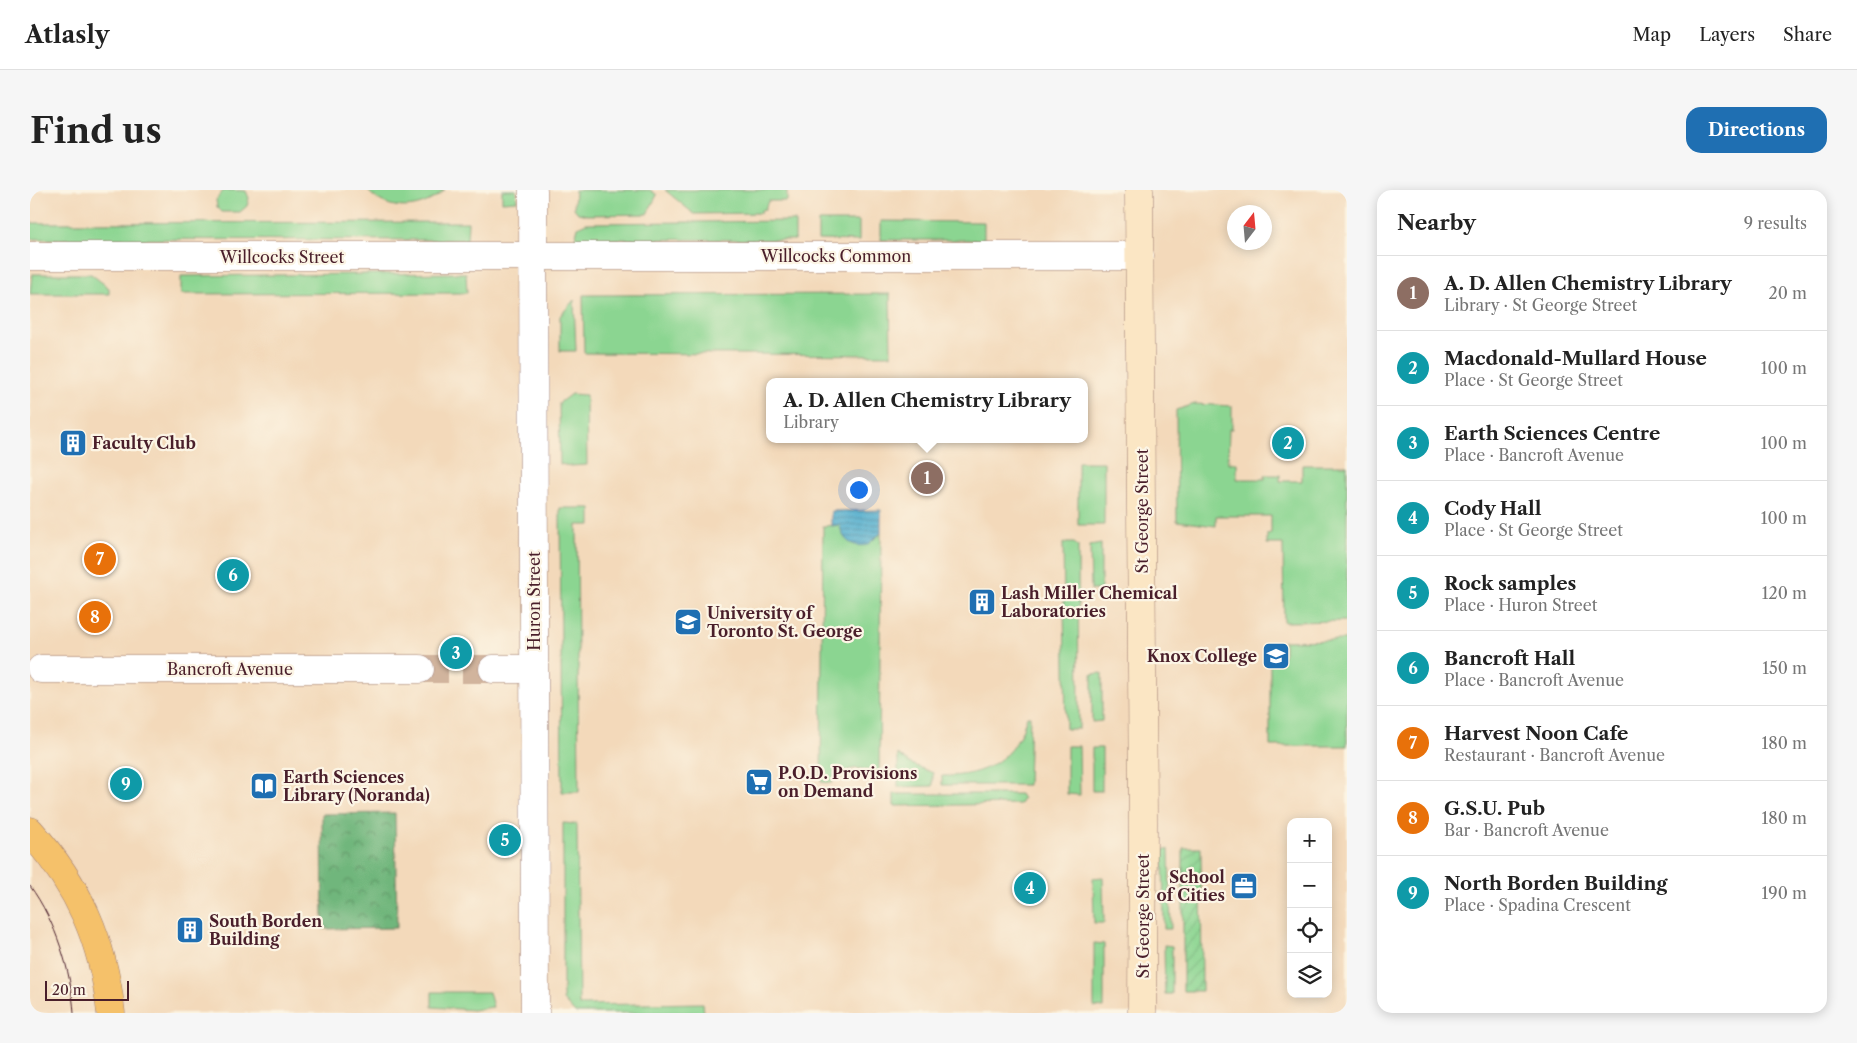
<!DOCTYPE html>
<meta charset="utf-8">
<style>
:root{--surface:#fff;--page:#f6f6f6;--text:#222;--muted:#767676;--line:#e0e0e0;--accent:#1f6fb2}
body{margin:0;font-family:"Libre Caslon Text",serif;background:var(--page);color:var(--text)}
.controls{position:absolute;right:15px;bottom:15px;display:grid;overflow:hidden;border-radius:10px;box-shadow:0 2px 12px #0003}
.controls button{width:45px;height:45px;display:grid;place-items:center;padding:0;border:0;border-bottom:1px solid var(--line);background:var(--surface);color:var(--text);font:25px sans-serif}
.compass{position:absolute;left:1197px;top:15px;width:45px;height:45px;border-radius:50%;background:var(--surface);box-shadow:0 2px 12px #0003;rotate:16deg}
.scale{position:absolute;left:15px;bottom:12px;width:84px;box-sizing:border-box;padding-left:5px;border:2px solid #4a1f2b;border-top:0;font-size:14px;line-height:18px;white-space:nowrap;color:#4a1f2b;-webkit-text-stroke:4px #fcf5e5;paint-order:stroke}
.you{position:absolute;left:828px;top:299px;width:18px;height:18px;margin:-12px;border:4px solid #fff;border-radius:50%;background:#1a73e8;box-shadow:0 0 0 8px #1a73e833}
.badge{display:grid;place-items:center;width:32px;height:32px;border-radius:50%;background:var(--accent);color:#fff;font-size:16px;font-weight:700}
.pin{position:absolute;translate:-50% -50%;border:2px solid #fff;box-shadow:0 1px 5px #0006}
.popup{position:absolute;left:736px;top:188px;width:322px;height:65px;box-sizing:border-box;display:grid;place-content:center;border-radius:10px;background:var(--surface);filter:drop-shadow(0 1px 4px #0005);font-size:16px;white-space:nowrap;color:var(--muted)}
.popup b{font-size:19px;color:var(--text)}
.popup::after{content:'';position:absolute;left:50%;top:100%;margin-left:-10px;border:10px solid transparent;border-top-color:var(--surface)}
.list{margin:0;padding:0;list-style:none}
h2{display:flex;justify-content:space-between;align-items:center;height:65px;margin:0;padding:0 20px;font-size:21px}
h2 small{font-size:16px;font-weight:400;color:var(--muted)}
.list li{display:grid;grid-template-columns:32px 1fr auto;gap:15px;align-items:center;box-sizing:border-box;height:75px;padding:0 20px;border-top:1px solid var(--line)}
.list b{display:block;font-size:19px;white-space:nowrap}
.list p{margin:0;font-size:16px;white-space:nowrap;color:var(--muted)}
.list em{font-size:16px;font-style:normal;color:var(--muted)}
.icon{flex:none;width:28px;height:28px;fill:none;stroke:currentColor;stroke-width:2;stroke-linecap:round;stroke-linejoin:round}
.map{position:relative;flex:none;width:1317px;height:823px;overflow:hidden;border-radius:15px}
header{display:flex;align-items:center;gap:30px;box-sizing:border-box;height:70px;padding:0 25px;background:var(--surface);border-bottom:1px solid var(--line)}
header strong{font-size:24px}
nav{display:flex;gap:28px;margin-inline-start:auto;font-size:18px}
.intro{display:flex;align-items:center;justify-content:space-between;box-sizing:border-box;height:120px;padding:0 30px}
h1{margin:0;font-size:35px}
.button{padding:12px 22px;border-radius:15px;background:var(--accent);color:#fff;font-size:18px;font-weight:700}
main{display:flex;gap:30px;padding:0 30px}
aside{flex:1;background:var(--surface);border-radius:15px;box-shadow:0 2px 12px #0003}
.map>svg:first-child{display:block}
.grass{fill:#8bd591;stroke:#6a7a5e}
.forest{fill:url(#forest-crowns);stroke:#5d6a53}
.garden{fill:url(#garden-furrows);stroke:#6a7a5e}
.water{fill:url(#water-rules);stroke:#4c667c}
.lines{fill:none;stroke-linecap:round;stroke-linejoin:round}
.street-tunnel{stroke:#d1b49d;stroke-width:28;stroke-dasharray:28 14;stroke-linecap:butt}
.street-casing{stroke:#9e7c72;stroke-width:29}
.secondary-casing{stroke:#9e7c72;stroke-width:29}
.primary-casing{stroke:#9e7c72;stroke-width:29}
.street{stroke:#fff;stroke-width:28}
.secondary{stroke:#fbe6c4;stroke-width:28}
.primary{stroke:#f5c16b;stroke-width:28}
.tram{stroke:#4a1f2b;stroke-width:1}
.labels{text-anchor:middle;stroke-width:4.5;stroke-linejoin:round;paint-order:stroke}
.street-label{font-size:16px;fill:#4a1f2b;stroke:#fcf5e5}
.poi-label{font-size:16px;font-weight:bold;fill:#4a1f2b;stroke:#fcf5e5;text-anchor:start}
</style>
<header>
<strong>Atlasly</strong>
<nav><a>Map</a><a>Layers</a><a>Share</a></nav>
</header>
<div class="intro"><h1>Find us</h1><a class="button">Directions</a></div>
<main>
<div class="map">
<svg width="1317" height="823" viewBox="0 0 1317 823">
<defs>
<pattern id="forest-crowns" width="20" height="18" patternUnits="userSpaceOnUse" patternTransform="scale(1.25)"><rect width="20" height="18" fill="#70b67b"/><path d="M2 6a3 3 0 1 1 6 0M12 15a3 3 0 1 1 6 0" fill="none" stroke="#5e9365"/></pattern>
<pattern id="garden-furrows" width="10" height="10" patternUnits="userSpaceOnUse" patternTransform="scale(1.25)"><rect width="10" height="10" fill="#8bd591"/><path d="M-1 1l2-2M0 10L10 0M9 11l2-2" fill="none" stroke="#79b67d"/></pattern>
<pattern id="water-rules" width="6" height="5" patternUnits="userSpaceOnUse" patternTransform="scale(1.25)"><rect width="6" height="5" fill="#4fadce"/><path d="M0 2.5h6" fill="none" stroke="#448ca7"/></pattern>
</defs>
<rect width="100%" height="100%" fill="#fcf5e5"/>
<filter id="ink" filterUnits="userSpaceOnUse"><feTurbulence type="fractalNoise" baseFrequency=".02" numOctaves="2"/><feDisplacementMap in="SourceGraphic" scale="10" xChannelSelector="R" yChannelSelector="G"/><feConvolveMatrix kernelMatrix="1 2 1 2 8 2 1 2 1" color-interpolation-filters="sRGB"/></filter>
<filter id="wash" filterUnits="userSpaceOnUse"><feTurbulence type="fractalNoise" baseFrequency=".0096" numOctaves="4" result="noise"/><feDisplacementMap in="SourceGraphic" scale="20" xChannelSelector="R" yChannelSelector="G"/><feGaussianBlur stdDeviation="1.12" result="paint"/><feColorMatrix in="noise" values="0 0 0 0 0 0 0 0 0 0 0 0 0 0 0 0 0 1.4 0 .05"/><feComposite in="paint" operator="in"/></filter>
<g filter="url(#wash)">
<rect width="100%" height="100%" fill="#f3d9ba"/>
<path class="grass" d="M194 0 216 1 219 8 217 16 210 22H192L187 17 186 10Z
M337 0H415C392 21 359 24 337 0Z
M472 0H486L487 11 472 12Z
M545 0H620L627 5 617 24 557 25 548 23 544 18Z
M635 0H757V11H738L735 19 731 20V23L664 24Z
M765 31V50L545 49 548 37 556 33Z
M788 31H829V51L788 50Z
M851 31 954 32V50H851Z
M438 32 437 50 0 49V33Z
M436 83 437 103 151 104V86Z
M2 84H61L79 98V104H0Z
M860 104 861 165 554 163 553 105Z
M544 110 546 161H530V126Z
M541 204 556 205 557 275 540 276 530 274 529 213Z
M1165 214 1202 216V239H1199L1198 273H1207V289H1235V285H1250V291H1272V275H1317V431L1254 432 1253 354H1237V344L1241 343V326H1186V336L1147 331 1146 220Z
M1048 272H1074V335H1048Z
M530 318H561V335H547L549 602H532Z
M810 335 847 347 851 343 849 587C832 574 814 576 802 593L791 592 793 336Z
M1033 353H1044L1048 356 1049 539H1036Z
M1071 354V400H1061L1060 356Z
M1317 450V556H1240V467L1254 466V451Z
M1072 483V531L1062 532V484Z
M997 526H1000L998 595H912V586C954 587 986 569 997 526Z
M1037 556H1049L1050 605 1037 604Z
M1062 558H1072V601H1062Z
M868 564 879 573 903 583V596L868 597Z
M864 604H990L993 609 990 614 864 616Z
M533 633 547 634 549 815 673 813 674 823H545L533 810Z
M1133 659 1139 660 1141 739H1134Z
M1073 687 1074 733H1064L1063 688Z
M1064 753 1074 754V818L1064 817Z
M1134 755 1142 756V804H1135Z
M402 802H459L463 817 443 820 402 817Z"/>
<path class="forest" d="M365 623 367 738 293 739 292 624Z"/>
<path class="garden" d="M1153 658H1171L1172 801H1153Z"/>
<path class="water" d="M851 320V343L837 355C822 358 812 350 810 335L801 336V321Z"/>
</g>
<g filter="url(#ink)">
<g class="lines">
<path class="street-tunnel" d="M390 479H463"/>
<g class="street-casing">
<path id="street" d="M503 0 505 823
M0 66H1110
M11 479H390
M463 479H504"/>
</g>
<g class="secondary-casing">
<path id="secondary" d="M1109 0 1113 632 1112 823"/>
</g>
<g class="primary-casing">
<path id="primary" d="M0 641C49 696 73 750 81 823"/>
</g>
<use href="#street" class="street"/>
<use href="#secondary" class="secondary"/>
<use href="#primary" class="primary"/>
<path class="tram" d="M0 696C26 732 41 780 44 823"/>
</g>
</g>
<defs>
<g id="building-square" transform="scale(1.4375)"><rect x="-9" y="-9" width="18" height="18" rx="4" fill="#1f6fb2" stroke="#fcf5e5"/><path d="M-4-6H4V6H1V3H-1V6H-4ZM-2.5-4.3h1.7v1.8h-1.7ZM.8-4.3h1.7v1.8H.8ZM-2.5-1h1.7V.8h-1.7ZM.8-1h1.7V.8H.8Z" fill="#fff"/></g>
<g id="university-square" transform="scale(1.4375)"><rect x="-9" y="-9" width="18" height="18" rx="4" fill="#1f6fb2" stroke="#fcf5e5"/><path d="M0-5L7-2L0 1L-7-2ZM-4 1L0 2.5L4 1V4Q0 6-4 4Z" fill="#fff"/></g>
<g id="supermarket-square" transform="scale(1.4375)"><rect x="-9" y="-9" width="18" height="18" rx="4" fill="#1f6fb2" stroke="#fcf5e5"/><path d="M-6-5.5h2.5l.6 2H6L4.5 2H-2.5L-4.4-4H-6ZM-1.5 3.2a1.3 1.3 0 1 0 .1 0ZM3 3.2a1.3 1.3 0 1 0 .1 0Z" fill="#fff"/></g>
<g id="library-square" transform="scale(1.4375)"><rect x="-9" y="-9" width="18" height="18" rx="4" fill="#1f6fb2" stroke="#fcf5e5"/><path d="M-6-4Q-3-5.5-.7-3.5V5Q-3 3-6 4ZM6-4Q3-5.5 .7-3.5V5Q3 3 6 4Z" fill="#fff"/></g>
<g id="office-square" transform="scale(1.4375)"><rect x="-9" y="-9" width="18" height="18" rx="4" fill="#1f6fb2" stroke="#fcf5e5"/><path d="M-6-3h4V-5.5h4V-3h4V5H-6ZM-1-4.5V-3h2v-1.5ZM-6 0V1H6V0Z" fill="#fff"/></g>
</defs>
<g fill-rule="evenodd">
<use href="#building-square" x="43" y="253"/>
<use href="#building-square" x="952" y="412"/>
<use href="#university-square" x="658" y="432"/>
<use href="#university-square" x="1246" y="466"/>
<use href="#supermarket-square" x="729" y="592"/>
<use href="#library-square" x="234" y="596"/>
<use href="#office-square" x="1214" y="696"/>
<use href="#building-square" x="160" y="740"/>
</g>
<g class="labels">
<g class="street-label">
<text x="806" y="72">Willcocks Common</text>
<text x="252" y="73">Willcocks Street</text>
<text transform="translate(1112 321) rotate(-90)" y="6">St George Street</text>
<text transform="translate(504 411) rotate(-90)" y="6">Huron Street</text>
<text x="200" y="485">Bancroft Avenue</text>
<text transform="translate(1113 726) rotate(-90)" y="6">St George Street</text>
</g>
<g class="poi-label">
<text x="62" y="259">Faculty Club</text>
<text x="971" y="409">Lash Miller Chemical<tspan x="971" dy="18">Laboratories</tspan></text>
<text x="677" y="429">University of<tspan x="677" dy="18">Toronto St. George</tspan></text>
<text x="1227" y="472" text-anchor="end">Knox College</text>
<text x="748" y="589">P.O.D. Provisions<tspan x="748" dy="18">on Demand</tspan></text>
<text x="253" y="593">Earth Sciences<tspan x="253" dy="18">Library (Noranda)</tspan></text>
<text x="1195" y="693" text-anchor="end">School<tspan x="1195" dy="18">of Cities</tspan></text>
<text x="179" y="737">South Borden<tspan x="179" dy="18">Building</tspan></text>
</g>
</g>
</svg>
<div class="controls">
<button>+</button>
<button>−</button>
<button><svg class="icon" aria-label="locate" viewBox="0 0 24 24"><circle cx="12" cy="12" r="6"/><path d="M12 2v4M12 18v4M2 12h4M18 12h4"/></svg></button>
<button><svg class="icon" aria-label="layers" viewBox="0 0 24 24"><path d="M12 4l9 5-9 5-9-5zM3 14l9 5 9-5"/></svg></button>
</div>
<svg class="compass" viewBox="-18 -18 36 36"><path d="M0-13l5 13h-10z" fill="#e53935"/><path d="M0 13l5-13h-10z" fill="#767676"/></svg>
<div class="scale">20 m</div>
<div class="you"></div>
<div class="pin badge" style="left:897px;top:288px;background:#8d6e63">1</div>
<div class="popup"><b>A. D. Allen Chemistry Library</b>Library</div>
<div class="pin badge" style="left:1258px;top:253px;background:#0f9aa8">2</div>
<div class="pin badge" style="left:426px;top:463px;background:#0f9aa8">3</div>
<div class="pin badge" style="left:1000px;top:698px;background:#0f9aa8">4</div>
<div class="pin badge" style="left:475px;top:650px;background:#0f9aa8">5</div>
<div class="pin badge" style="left:203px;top:385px;background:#0f9aa8">6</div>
<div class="pin badge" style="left:70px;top:369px;background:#e8710a">7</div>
<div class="pin badge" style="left:65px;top:427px;background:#e8710a">8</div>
<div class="pin badge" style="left:96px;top:594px;background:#0f9aa8">9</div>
</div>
<aside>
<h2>Nearby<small>9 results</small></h2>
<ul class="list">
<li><span class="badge" style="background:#8d6e63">1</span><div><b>A. D. Allen Chemistry Library</b><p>Library · St George Street</p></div><em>20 m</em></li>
<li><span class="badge" style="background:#0f9aa8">2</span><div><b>Macdonald-Mullard House</b><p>Place · St George Street</p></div><em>100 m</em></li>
<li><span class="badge" style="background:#0f9aa8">3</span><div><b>Earth Sciences Centre</b><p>Place · Bancroft Avenue</p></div><em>100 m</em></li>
<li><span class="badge" style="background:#0f9aa8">4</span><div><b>Cody Hall</b><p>Place · St George Street</p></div><em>100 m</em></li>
<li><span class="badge" style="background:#0f9aa8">5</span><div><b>Rock samples</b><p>Place · Huron Street</p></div><em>120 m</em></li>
<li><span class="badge" style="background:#0f9aa8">6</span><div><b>Bancroft Hall</b><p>Place · Bancroft Avenue</p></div><em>150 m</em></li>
<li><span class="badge" style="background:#e8710a">7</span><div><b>Harvest Noon Cafe</b><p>Restaurant · Bancroft Avenue</p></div><em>180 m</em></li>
<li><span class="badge" style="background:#e8710a">8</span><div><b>G.S.U. Pub</b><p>Bar · Bancroft Avenue</p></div><em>180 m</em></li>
<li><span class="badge" style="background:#0f9aa8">9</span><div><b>North Borden Building</b><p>Place · Spadina Crescent</p></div><em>190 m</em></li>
</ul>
</aside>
</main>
